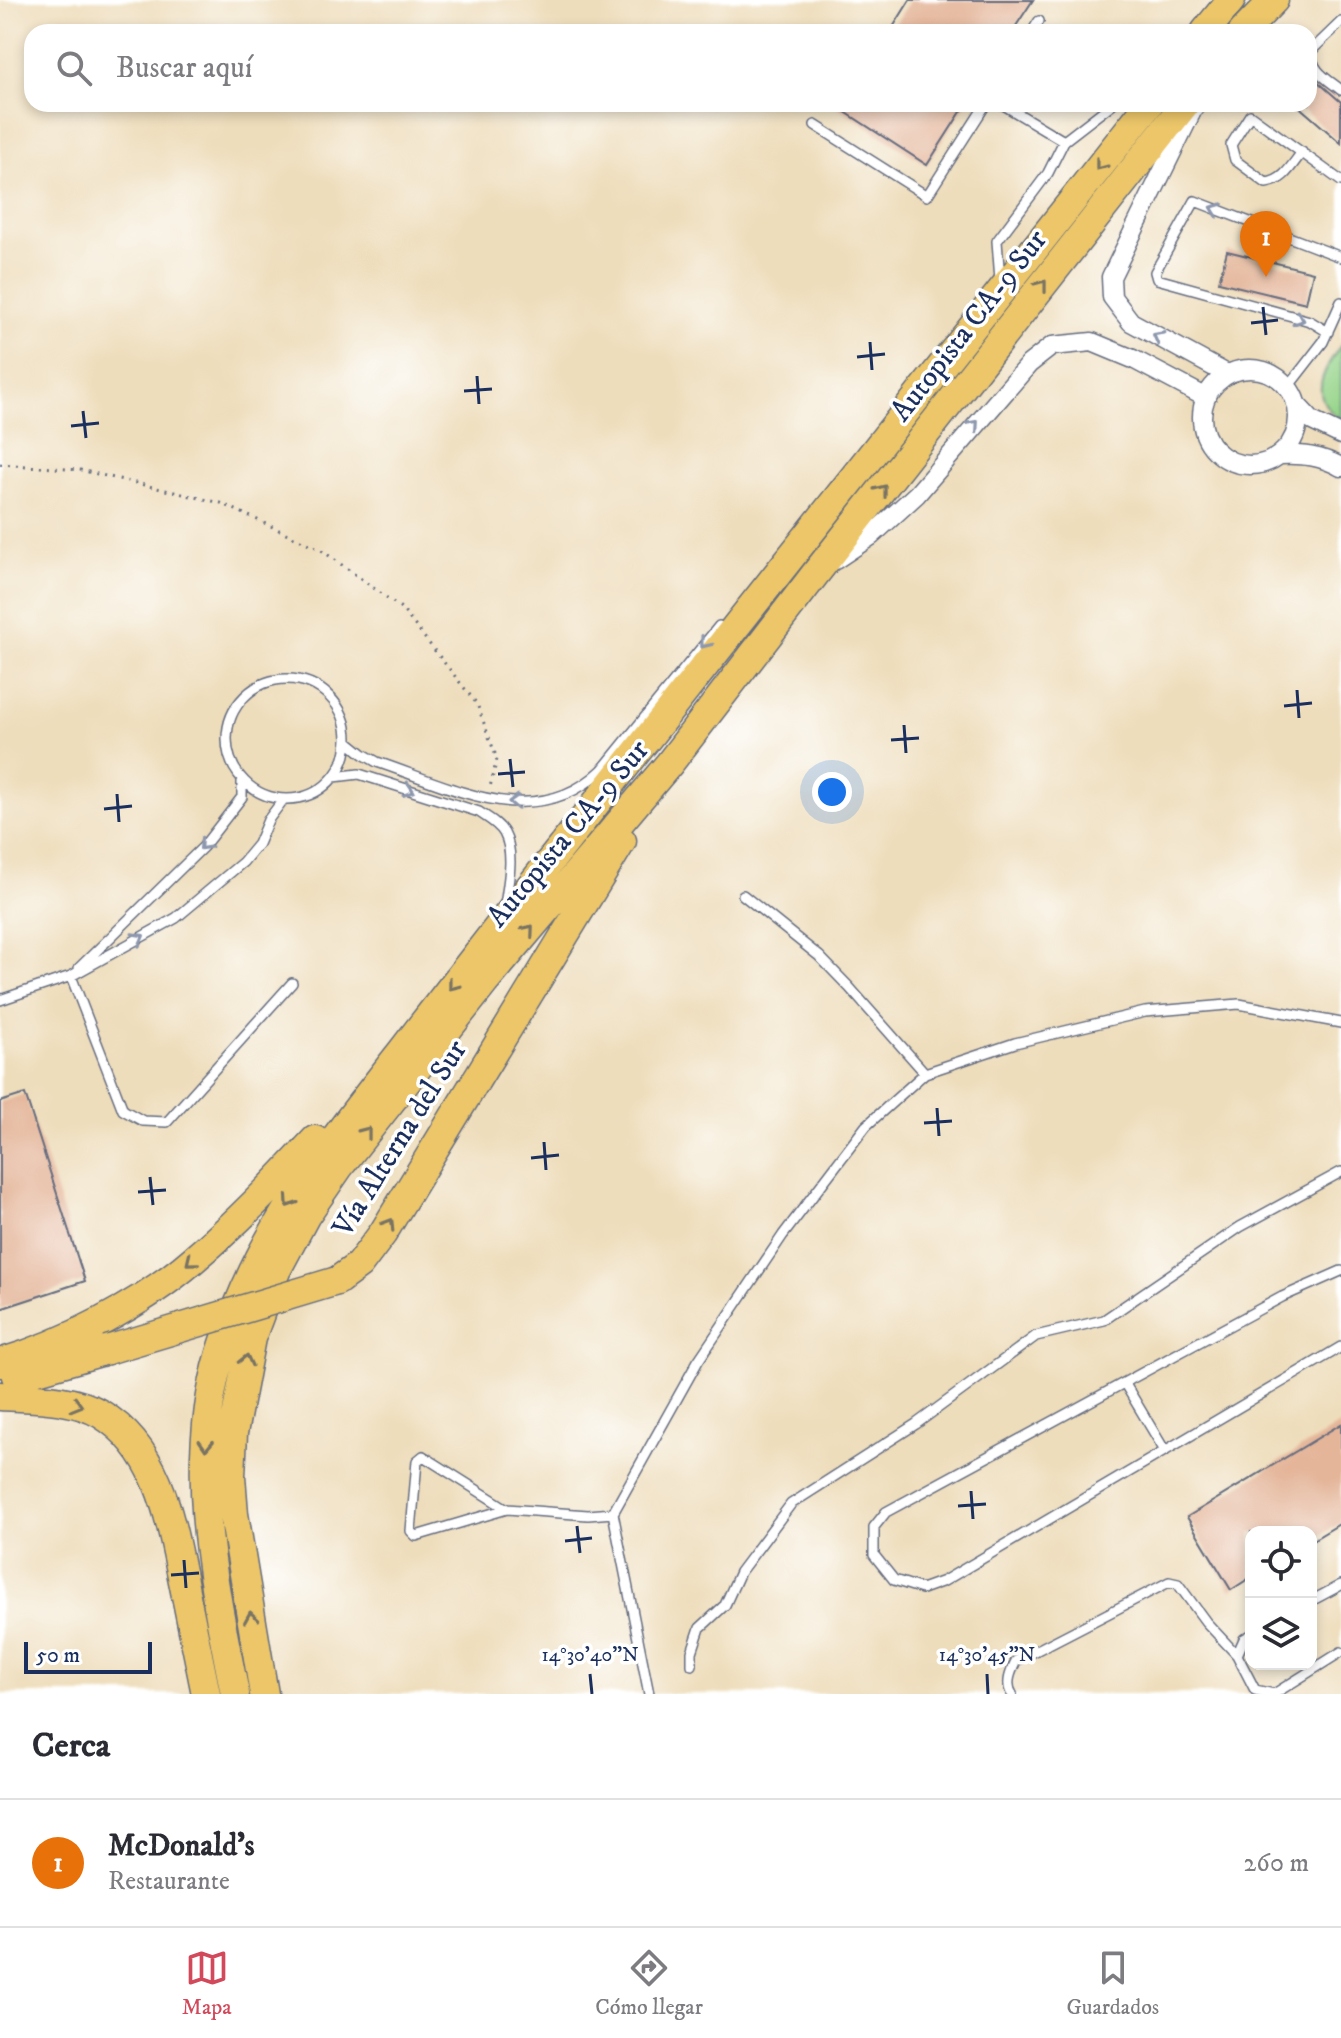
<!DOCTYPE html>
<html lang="es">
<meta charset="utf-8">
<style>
:root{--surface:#fff;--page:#f2f2f3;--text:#2b2b33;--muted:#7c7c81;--line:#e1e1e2;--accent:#d1495b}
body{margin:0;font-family:"IM FELL DW Pica",serif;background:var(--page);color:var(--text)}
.controls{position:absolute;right:24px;bottom:24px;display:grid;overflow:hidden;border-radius:16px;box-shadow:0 4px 12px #0003}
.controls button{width:72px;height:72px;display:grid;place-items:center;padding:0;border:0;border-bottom:2px solid var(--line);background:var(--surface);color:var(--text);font:40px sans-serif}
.scale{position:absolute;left:24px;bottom:20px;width:128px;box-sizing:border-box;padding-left:8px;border:4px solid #1b2f5e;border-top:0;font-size:22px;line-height:28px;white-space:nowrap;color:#1b2f5e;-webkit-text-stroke:6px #fff;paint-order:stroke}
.you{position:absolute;left:832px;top:792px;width:28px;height:28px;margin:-20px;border:6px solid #fff;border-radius:50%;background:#1a73e8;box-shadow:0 0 0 12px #1a73e833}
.badge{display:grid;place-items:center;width:52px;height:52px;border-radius:50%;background:var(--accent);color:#fff;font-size:26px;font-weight:700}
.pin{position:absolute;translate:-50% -66px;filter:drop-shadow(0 2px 4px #0008)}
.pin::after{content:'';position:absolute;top:42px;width:28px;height:24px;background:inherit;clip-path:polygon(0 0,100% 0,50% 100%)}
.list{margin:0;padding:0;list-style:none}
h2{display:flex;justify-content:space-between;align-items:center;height:104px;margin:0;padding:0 32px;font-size:34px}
h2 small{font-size:26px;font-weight:400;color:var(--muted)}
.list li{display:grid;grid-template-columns:52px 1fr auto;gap:24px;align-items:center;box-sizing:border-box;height:128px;padding:0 32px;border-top:2px solid var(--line)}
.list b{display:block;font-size:30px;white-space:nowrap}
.list p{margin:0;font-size:26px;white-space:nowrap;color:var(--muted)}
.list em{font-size:26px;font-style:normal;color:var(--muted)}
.icon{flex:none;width:44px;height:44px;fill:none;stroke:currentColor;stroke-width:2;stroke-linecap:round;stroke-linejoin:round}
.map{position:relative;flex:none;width:1341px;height:1694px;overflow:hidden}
.search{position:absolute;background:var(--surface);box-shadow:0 4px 12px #0003;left:24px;right:24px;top:24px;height:88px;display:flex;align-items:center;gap:20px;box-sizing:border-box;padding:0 28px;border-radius:24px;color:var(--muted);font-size:30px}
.sheet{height:232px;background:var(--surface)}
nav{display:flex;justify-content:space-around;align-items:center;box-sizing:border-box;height:112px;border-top:2px solid var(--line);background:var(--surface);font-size:22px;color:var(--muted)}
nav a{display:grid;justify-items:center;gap:4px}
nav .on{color:var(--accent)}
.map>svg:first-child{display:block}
.green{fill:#97d48a;stroke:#598274;stroke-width:2}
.building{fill:#e4b599}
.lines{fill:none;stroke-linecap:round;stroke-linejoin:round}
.service-casing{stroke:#656c7f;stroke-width:12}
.minor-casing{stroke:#656c7f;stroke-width:21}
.trunk-casing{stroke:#656c7f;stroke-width:31}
.path{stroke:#656c7f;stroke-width:3;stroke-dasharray:2 6;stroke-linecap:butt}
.service{stroke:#fff;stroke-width:9}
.minor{stroke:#fff;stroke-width:18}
.trunk{stroke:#ecc669;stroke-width:28}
.trunk-bridge-casing{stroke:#656c7f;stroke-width:31;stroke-linecap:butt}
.trunk-bridge{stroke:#ecc669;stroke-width:28}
.oneway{stroke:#797363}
.oneway2{stroke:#8d97ae}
.ticks{fill:none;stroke:#1b2f5e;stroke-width:3}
.labels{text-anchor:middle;stroke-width:7;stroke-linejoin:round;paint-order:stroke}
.street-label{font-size:30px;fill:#1b2f5e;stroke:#fff}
.ticks-label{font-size:20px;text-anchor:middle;fill:#1b2f5e;stroke:#fff;stroke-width:7;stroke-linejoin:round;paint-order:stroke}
</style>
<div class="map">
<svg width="1341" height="1694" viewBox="0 0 1341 1694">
<rect width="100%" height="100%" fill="#fff"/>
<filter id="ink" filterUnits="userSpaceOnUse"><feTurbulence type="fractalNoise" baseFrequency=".0125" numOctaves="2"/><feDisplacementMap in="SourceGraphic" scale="16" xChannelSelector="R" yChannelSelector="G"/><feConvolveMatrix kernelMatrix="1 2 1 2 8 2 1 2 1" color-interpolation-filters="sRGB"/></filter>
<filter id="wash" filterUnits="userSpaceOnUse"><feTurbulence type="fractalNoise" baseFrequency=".006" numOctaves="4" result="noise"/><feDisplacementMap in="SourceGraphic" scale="32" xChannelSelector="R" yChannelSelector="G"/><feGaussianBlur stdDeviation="1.8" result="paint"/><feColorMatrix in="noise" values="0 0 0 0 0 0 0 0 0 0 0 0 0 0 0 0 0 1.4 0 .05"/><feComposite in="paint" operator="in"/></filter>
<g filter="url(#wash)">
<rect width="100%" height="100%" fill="#edb"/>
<path class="green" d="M1341 345V420C1307 397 1322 372 1341 345Z"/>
<g id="blocks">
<path class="building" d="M910 0H1033L1012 32H890Z
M1309 74 1341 102V143L1296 104H1309Z
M833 104H966L927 165Z
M1227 251 1313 272 1306 303 1219 282Z
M25 1094 85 1281 0 1309V1102Z
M1341 1424V1523L1311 1541V1532H1251V1577L1231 1590 1187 1517Z"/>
</g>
</g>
<g filter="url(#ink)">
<use href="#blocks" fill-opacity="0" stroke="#656c7f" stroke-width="2"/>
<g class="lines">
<g class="service-casing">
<path id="service" d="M1341 22 1311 51C1311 71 1326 78 1341 90
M1032 32 1039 21
M1002 104 1064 141
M815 125 927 196 986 104
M1302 152C1291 166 1284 181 1266 183L1235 160 1231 145 1250 115 1341 181
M1000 280 997 241 1048 173 1064 141 1112 104
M1328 332 1310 321 1157 279 1155 272 1195 201 1341 257
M1288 387 1323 342 1341 302
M227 739a60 60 0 1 1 120 0a60 60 0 1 1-120 0Z
M347 741 363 754 377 762C452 787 535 834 602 770L719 626
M334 777 359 774 479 812C488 818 499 824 504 833 515 853 508 884 505 905
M743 895 819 956 849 987 925 1073
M79 968 203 847 242 797V781
M71 976 123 1110 143 1121 167 1122 292 983
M0 1000 71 976 176 918 243 862 258 844 268 820 283 800
M1341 1271 1282 1297 886 1512 874 1527V1555L894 1580 922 1589 944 1581 1341 1347
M1125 1384 1165 1451
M507 1509 423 1456 417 1461 411 1531 416 1536 507 1509 588 1515 613 1513 698 1361 783 1235 866 1126 925 1073 1015 1043 1145 1012 1239 1004 1341 1023
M613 1513 649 1694
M1311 1601 1341 1585
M1251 1635 1244 1639 1237 1655 1255 1690 1274 1694 1341 1652
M692 1665V1652L700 1628 725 1605 740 1572 791 1504 916 1424 1036 1336 1104 1320 1240 1227 1341 1172
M1012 1694C1005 1684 1011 1671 1016 1661L1169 1582 1178 1584 1206 1622 1237 1655"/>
</g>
<g class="minor-casing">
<path id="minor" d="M1194 107 1111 277 1112 297 1131 322 1227 374
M1202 417a48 48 0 1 1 96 0a48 48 0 1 1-96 0Z
M1297 405 1312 421 1341 435
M1280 455C1303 454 1321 456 1341 467
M835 560 871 536 917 494 1029 364 1052 346 1092 342 1133 359 1205 397"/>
</g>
<g class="trunk-casing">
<path id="trunk" d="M1205 32 1231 0
M1243 32 1274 0
M337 1281 359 1265 383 1233 622 841
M0 1363C65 1344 141 1305 193 1260 237 1223 276 1182 315 1140
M16 1376 107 1350
M0 1396C33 1398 72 1397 101 1414 161 1450 171 1524 184 1586 191 1622 199 1658 206 1694
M235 1694C213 1583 187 1465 221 1353 257 1235 327 1147 402 1051 456 981 511 910 567 840 761 595 955 350 1149 104
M264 1694 234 1514 231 1476 233 1433 251 1338 276 1271 306 1215 339 1167 485 982 669 764 816 573 1185 104"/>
</g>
<path class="path" d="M0 464 80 470 221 503 320 549 401 608 477 704 497 759 490 787"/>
<use href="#service" class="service"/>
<use href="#minor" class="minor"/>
<use href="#trunk" class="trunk"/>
<g class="trunk-bridge-casing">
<path id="trunk-bridge" d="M107 1350 337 1281"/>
</g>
<use href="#trunk-bridge" class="trunk-bridge"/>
</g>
<defs><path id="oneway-chevron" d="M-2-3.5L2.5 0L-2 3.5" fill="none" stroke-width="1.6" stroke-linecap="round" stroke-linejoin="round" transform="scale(2)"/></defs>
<g class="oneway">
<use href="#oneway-chevron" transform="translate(1100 165) rotate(128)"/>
<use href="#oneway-chevron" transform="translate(1042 285) rotate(-52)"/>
<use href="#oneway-chevron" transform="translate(882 490) rotate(-52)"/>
<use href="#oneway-chevron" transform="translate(529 930) rotate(-50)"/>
<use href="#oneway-chevron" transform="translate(453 985) rotate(128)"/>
<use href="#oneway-chevron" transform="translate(366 1132) rotate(-52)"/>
<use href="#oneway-chevron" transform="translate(290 1202) rotate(124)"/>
<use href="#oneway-chevron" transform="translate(389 1224) rotate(-58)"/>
<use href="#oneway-chevron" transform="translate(191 1261) rotate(141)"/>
<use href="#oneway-chevron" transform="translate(246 1360) rotate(-77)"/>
<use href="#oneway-chevron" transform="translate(77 1405) rotate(16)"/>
<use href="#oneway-chevron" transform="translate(206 1445) rotate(93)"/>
<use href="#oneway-chevron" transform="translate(251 1617) rotate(-99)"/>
</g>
<g class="oneway2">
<use href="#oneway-chevron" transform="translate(1216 209) rotate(-159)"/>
<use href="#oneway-chevron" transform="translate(1299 319) rotate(17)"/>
<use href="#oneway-chevron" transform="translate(1158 337) rotate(-152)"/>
<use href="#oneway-chevron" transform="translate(974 425) rotate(-49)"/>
<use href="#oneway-chevron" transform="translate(705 643) rotate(129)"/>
<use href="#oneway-chevron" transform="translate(409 790) rotate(18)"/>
<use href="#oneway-chevron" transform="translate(514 802) rotate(-178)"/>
<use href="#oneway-chevron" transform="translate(204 845) rotate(133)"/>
<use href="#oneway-chevron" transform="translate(139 938) rotate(-29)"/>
</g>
</g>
<path class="ticks" d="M1263 307 1266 335M1251 323 1278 320M870 342 872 370M857 357 885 354M477 376 479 404M464 391 492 389M83 411 86 438M71 426 99 423M1297 690 1299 718M1284 706 1312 703M904 725 906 753M891 740 919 738M510 759 513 787M498 774 525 772M117 794 119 822M104 809 132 806M937 1108 939 1136M924 1123 952 1121M544 1142 546 1170M531 1158 559 1155M150 1177 153 1205M138 1192 166 1190M971 1491 973 1519M958 1506 986 1504M577 1526 580 1553M565 1541 592 1538M184 1560 186 1588M171 1575 199 1573M590 1674 592 1694M987 1674 988 1694"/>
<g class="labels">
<g class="street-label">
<text transform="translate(968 325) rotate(-52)" y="10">Autopista CA-9 Sur</text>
<text transform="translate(567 833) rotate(-50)" y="10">Autopista CA-9 Sur</text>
<text transform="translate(399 1138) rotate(-58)" y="10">Vía Alterna del Sur</text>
</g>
</g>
<g class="ticks-label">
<text x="590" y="1661">14°30'40"N</text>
<text x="987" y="1661">14°30'45"N</text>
</g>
</svg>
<div class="controls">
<button><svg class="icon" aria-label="locate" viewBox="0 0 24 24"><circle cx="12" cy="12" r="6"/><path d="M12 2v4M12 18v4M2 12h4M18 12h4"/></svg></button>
<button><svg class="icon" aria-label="layers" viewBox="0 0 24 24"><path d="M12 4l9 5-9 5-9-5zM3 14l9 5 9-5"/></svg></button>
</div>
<div class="scale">50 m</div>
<div class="you"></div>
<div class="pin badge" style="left:1266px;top:277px;background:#e8710a">1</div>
<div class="search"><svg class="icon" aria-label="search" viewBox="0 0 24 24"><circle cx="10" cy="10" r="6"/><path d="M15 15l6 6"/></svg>Buscar aquí</div>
</div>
<section class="sheet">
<h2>Cerca<small></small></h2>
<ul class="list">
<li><span class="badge" style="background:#e8710a">1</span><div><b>McDonald's</b><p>Restaurante</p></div><em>260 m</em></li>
</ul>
</section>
<nav>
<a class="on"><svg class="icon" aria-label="map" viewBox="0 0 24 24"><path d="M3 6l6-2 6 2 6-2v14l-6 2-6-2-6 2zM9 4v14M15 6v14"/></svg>Mapa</a>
<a><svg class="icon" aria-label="directions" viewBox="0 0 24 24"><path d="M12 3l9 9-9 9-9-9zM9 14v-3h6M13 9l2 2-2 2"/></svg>Cómo llegar</a>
<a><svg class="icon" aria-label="saved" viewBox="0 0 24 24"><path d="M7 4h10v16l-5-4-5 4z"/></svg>Guardados</a>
</nav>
